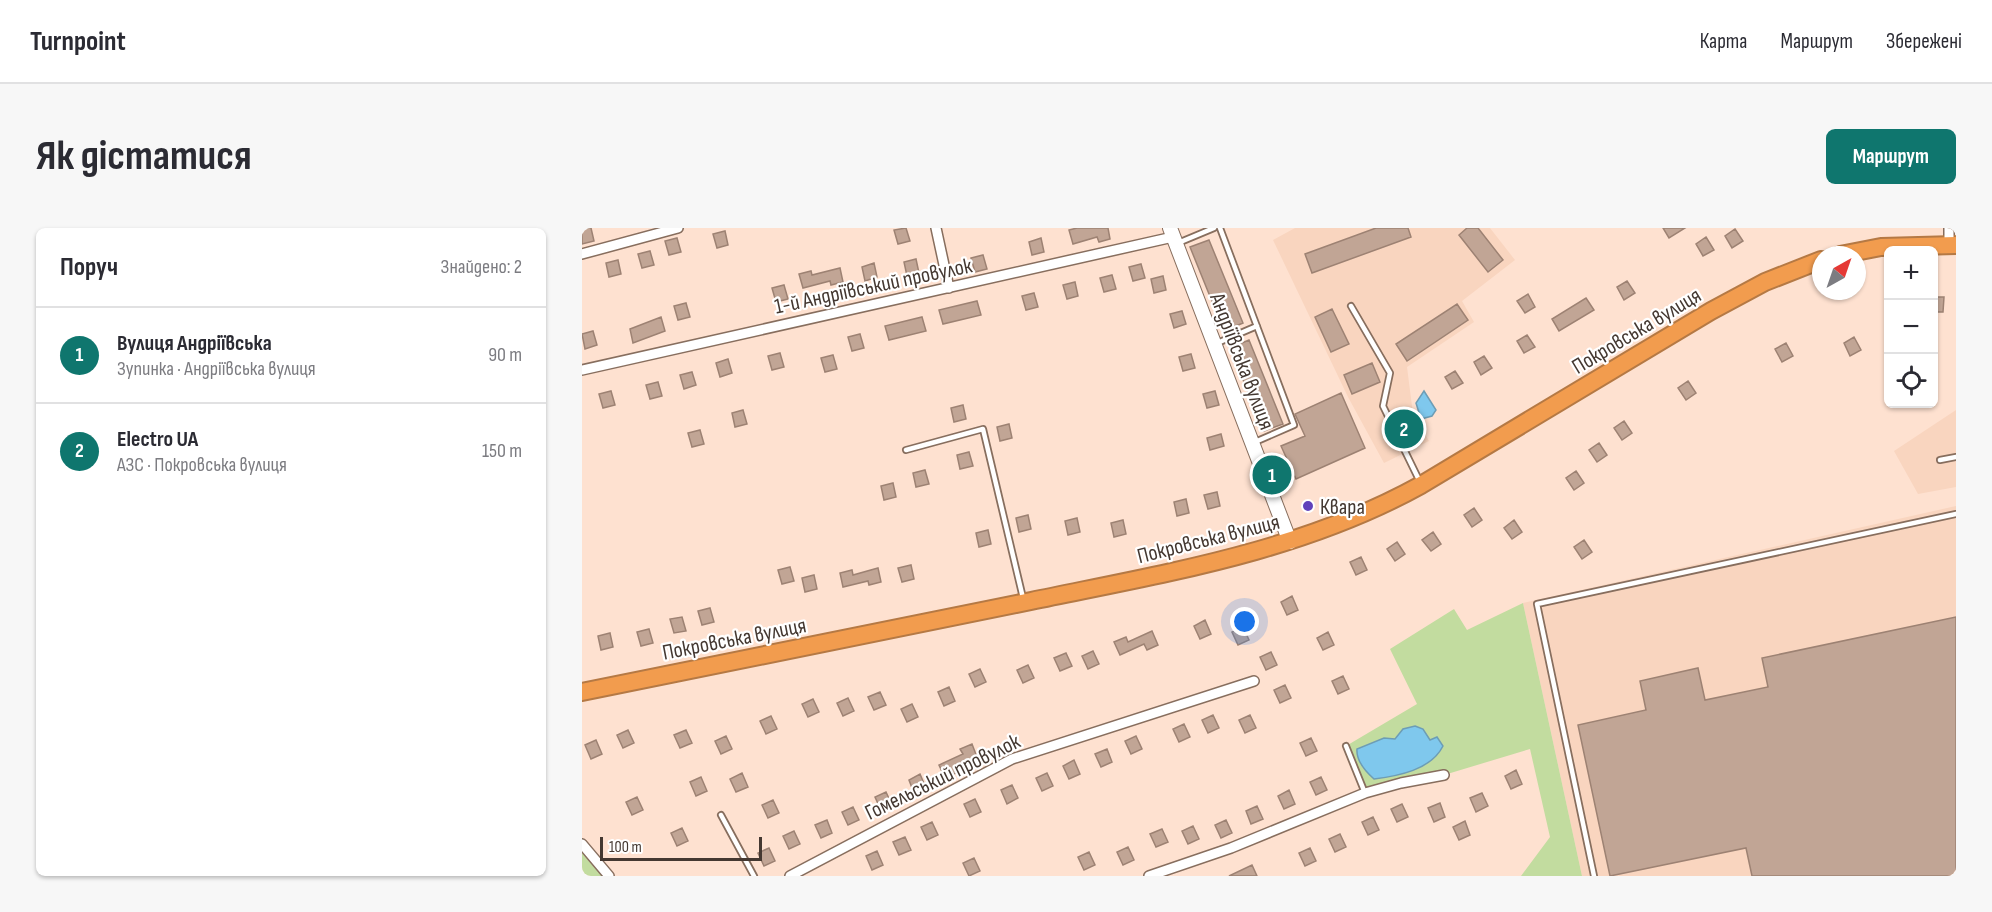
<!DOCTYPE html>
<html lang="uk">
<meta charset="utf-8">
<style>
:root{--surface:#fff;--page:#f7f7f7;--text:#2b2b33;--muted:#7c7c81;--line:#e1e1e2;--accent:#0f766e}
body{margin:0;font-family:"Sofia Sans Condensed",sans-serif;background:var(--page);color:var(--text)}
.controls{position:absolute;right:18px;top:18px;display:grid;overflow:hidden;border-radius:9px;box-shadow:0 2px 4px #0004}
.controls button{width:54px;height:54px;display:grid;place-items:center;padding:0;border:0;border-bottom:2px solid var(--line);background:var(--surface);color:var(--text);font:30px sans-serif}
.compass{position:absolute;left:1230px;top:18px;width:54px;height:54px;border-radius:50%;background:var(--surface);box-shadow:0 2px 4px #0004;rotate:40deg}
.scale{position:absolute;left:18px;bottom:15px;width:162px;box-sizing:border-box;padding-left:6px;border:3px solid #443831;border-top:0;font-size:16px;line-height:21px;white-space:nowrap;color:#443831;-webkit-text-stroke:4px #fff;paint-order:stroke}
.you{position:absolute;left:663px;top:394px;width:21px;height:21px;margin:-15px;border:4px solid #fff;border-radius:50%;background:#1a73e8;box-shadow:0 0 0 9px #1a73e833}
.badge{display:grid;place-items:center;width:39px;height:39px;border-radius:50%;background:var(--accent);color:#fff;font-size:20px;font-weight:700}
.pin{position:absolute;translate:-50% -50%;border:3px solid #fff;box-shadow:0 2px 6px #0006}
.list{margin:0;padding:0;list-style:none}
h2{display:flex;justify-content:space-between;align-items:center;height:78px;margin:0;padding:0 24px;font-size:26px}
h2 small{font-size:20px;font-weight:400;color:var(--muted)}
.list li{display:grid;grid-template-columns:39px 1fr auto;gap:18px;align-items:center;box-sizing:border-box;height:96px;padding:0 24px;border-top:2px solid var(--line)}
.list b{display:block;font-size:22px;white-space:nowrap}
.list p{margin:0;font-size:20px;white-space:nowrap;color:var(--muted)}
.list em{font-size:20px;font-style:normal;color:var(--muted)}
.icon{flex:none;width:33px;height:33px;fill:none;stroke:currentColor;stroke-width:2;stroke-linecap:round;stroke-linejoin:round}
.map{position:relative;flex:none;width:1374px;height:648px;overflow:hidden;border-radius:9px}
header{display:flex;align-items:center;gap:36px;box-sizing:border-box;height:84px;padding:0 30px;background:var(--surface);border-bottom:2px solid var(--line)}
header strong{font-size:28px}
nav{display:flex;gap:33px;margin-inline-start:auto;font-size:21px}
.intro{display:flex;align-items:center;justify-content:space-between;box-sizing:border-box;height:144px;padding:0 36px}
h1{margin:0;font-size:42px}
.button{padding:15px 27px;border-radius:9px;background:var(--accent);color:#fff;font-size:21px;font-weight:700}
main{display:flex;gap:36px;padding:0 36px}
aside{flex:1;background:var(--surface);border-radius:9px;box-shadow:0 2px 4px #0004}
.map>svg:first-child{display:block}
.built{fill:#f9d5bf}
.green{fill:#c2dc9f}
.water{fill:#7fc8ed;stroke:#6d9db5;stroke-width:1.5}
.building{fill:#c1a595;stroke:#9d8273;stroke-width:1.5}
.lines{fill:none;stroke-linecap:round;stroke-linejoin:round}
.lane-casing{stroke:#876e5e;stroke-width:8}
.street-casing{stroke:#876e5e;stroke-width:12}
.secondary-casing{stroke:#876e5e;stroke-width:16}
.highway-casing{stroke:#b57944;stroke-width:20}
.lane{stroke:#fff;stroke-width:4.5}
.street{stroke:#fff;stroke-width:9}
.secondary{stroke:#fff;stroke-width:14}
.highway{stroke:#f29c4e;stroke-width:16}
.poi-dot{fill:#6142bb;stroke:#fff;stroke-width:2}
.labels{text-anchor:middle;stroke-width:4.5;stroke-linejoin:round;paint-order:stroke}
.street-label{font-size:22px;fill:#443831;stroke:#fff}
.poi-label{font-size:22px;fill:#443831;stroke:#fff;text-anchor:start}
</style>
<header>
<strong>Turnpoint</strong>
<nav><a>Карта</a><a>Маршрут</a><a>Збережені</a></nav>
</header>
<div class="intro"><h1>Як дістатися</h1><a class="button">Маршрут</a></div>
<main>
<aside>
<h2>Поруч<small>Знайдено: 2</small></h2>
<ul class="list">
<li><span class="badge">1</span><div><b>Вулиця Андріївська</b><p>Зупинка · Андріївська вулиця</p></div><em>90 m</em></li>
<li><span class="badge">2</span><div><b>Electro UA</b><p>АЗС · Покровська вулиця</p></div><em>150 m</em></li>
</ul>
</aside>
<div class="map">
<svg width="1374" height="648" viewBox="0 0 1374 648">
<rect width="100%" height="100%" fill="#fee1d0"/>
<path class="built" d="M713 0H908L933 32 880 73 892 94 825 139 831 186 847 213 802 235 766 169 691 12Z
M1374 182V259L1336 266 1312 223Z
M1374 278V648H1000L941 375Z"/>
<path class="green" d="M941 375 1000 648H939L968 609 948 521 862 547 783 565 764 518 835 476 808 421 872 381 885 402Z
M0 625 20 648H0Z"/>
<path class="water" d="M842 163 854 182 850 188 839 191 834 175Z
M833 498 841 501 848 512 855 509 861 518C849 542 816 548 792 551 783 543 774 533 775 521L802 510 813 511 821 501Z"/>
<path class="building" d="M4 0H9L12 13 0 16V1Z
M324 0 328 13 316 16 312 2Z
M495 0H526L528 11 517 14 515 9 491 16 487 2Z
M794 0H826L829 9 730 45 723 26Z
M885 0H896L921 32 906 44 877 7Z
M1081 0H1103L1087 10Z
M1153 1 1161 13 1150 20 1143 8Z
M143 3 146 17 135 20 131 6Z
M1124 9 1132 22 1121 28 1114 16Z
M95 10 99 24 87 27 83 13Z
M459 10 462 24 450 27 447 14Z
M627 12 661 95 642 103 608 19Z
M68 23 72 37 60 40 56 26Z
M401 27 405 41 393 44 389 30Z
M334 31 337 45 325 48 322 34Z
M36 32 39 46 27 49 24 35Z
M292 35 295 49 283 53 280 39Z
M559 36 563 50 551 53 547 39Z
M258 40 261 54 249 57 248 53 221 60 217 46 229 43 230 47Z
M530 47 534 61 522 64 518 50Z
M581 48 584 62 572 65 569 51Z
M1045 53 1053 65 1042 72 1035 59Z
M493 54 496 68 485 71 481 57Z
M202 57 206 71 194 74 190 60Z
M452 65 456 79 444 82 440 68Z
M946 66 953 79 943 85 935 73Z
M1352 69H1362L1361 84H1352Z
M1004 70 1012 82 977 103 970 91Z
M395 73 399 87 361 96 357 82Z
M104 75 108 89 96 92 92 78Z
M875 76 886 92 825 133 814 116Z
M750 81 767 116 749 124 733 89Z
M600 83 604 96 592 100 588 86Z
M79 89 83 103 51 115 48 101Z
M340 89 344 103 307 112 303 98Z
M11 103 15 117 3 121 0 106Z
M278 106 282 120 270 123 266 109Z
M945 107 953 119 942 125 935 113Z
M1272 109 1279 122 1268 128 1262 115Z
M667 112 701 196 682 203 648 120Z
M1204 115 1211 128 1200 134 1193 121Z
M198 125 202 139 190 142 186 128Z
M609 126 613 140 601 143 597 129Z
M251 127 255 141 243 144 239 130Z
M902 128 910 140 899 147 892 134Z
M146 131 150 145 138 149 134 135Z
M790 135 798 154 770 166 762 147Z
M873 143 881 155 870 161 863 149Z
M110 144 114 157 102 161 98 147Z
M1106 153 1114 165 1104 172 1096 160Z
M76 154 80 168 68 171 64 157Z
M29 163 33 177 21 180 17 166Z
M633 163 637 177 625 180 621 166Z
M759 165 783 220 714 251 699 218 723 208 713 186Z
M381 177 384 191 372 194 369 180Z
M161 182 165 196 153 199 150 185Z
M1042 193 1050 205 1040 212 1032 200Z
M427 196 430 210 418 213 415 199Z
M118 202 122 216 110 219 106 205Z
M639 206 642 218 628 222 625 210Z
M1017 215 1025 227 1015 234 1007 222Z
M387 224 391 238 378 241 375 227Z
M343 242 347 256 334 259 331 245Z
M994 243 1002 255 992 262 984 250Z
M311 255 314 269 302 272 299 258Z
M635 264 638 278 626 281 622 267Z
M604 271 607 285 595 288 592 274Z
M892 280 900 292 890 299 882 287Z
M446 287 449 301 437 304 434 290Z
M495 290 498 304 486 307 483 293Z
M541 292 544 306 532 309 529 295Z
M932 292 940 304 930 311 922 300Z
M406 302 409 316 397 319 394 305Z
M851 304 859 316 849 323 840 312Z
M1002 312 1010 324 1000 331 992 319Z
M815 314 823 326 813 333 805 321Z
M779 329 785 342 774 347 768 334Z
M329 337 332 351 320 354 316 340Z
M208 339 212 353 200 356 196 342Z
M296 340 299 354 287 357 286 353 261 359 258 345 270 342 271 347Z
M232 347 235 361 223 364 220 350Z
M710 368 716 382 705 387 699 374Z
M128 380 132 394 120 397 116 383Z
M100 389 104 403 92 405 88 391Z
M1374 389V648H1170L1164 620 1028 648 996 497 1064 482 1058 453 1116 440 1123 472 1186 459 1180 430Z
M623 392 629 406 618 411 612 398Z
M661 399 667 412 656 417 650 404Z
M67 401 71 415 59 418 55 404Z
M570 403 576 417 565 422 562 416 538 427 532 414 544 409 546 414Z
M746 404 752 417 741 422 735 410Z
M28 405 31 419 19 422 16 408Z
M511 423 517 436 506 441 500 428Z
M689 424 695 437 684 442 678 429Z
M484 425 490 438 478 443 472 430Z
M446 437 452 450 441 455 435 442Z
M398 441 404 454 393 459 387 446Z
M761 448 767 461 756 466 750 453Z
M703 457 709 470 698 475 692 462Z
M367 459 373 473 362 478 356 464Z
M298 464 304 477 292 482 286 469Z
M266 470 272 483 261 488 255 475Z
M231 471 237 484 226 489 220 476Z
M330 476 336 489 325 494 319 481Z
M631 487 637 500 626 505 620 492Z
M668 487 674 500 663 505 657 492Z
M189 488 195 501 184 506 178 493Z
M602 496 608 509 597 514 591 501Z
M46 502 52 515 41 520 35 507Z
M104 502 110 515 98 520 92 507Z
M144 508 150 521 139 526 133 513Z
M554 508 560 521 549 526 543 513Z
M729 510 735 523 724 528 718 515Z
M14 512 20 526 9 531 3 517Z
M390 516 395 529 372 540 374 545 363 550 357 537 381 526 378 521Z
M525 521 530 534 519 539 513 526Z
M492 532 498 546 487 551 481 538Z
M934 542 940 556 929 561 923 548Z
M160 545 166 559 154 564 148 551Z
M465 545 471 558 460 563 454 550Z
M338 546 344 560 332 565 327 552Z
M119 549 125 563 114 568 108 554Z
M739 549 745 562 734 567 728 554Z
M430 557 436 570 425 576 419 562Z
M707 562 713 576 702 581 696 568Z
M304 564 310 577 299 582 293 569Z
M900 565 906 578 894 584 888 570Z
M55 569 61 582 50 587 44 574Z
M393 571 399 584 388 589 382 576Z
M191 572 197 585 186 590 180 577Z
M858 575 863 589 852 594 846 580Z
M820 576 826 589 815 594 809 581Z
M675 578 681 591 669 596 664 583Z
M271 579 277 592 266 597 260 584Z
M791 589 797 602 786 607 780 594Z
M245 592 250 605 239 610 233 597Z
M644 592 650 605 639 610 633 597Z
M883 593 888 607 877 612 871 599Z
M350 594 356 607 345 612 339 599Z
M611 598 617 611 606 616 600 603Z
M100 600 106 613 95 618 89 605Z
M580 601 586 614 574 619 568 606Z
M212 603 218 616 207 621 201 608Z
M758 606 764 619 753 624 747 611Z
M323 609 329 622 317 627 311 614Z
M546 619 552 632 541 637 535 624Z
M187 620 193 633 182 638 176 625Z
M728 620 734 633 723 638 717 625Z
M295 623 301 637 290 642 284 628Z
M507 624 513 637 502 642 496 629Z
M392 630 398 643 387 648 381 635Z
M670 637 675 648H647Z"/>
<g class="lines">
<g class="lane-casing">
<path id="lane" d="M638 0 712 197 673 214
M596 15 632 0
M769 78 808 145 801 178 838 254
M633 116 675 98
M324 222 401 201 441 370
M1358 232 1374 229
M764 518 783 565
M139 587 172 648
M1012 648 955 376 1374 286"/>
</g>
<g class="street-casing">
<path id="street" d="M354 0 367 60
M1367 17V0
M0 26 96 0
M0 142 591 9
M0 616 27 648
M208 648 430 531 672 453
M567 648 649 620 783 565 819 555 862 547"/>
</g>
<g class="secondary-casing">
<path id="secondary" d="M588 0 708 314"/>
</g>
<g class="highway-casing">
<path id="highway" d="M1258 27 1299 19 1374 17
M0 464C150 433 300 403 449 373 583 345 718 324 839 257L1129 83 1183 54 1239 32"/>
</g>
<use href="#lane" class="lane"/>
<use href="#street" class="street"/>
<use href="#secondary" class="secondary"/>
<use href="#highway" class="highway"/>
</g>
<circle class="poi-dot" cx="726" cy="278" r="6"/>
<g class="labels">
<g class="street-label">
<text transform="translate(291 57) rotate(-12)" y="8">1-й Андріївський провулок</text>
<text transform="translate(1054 102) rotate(-31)" y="8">Покровська вулиця</text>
<text transform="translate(661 133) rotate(69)" y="8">Андріївська вулиця</text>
<text transform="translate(626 310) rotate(-14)" y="8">Покровська вулиця</text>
<text transform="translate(152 410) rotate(-11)" y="8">Покровська вулиця</text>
<text transform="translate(360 548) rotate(-26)" y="8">Гомельський провулок</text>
</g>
<g class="poi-label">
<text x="738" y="286">Квара</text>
</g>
</g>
</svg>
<div class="controls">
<button>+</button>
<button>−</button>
<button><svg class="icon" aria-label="locate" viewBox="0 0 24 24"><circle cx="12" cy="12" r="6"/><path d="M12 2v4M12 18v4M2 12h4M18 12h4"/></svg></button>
</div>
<svg class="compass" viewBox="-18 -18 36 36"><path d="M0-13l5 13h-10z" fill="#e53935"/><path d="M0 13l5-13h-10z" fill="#7c7c81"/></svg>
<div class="scale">100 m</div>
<div class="you"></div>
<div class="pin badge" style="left:690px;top:247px">1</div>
<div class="pin badge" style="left:822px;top:201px">2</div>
</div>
</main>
